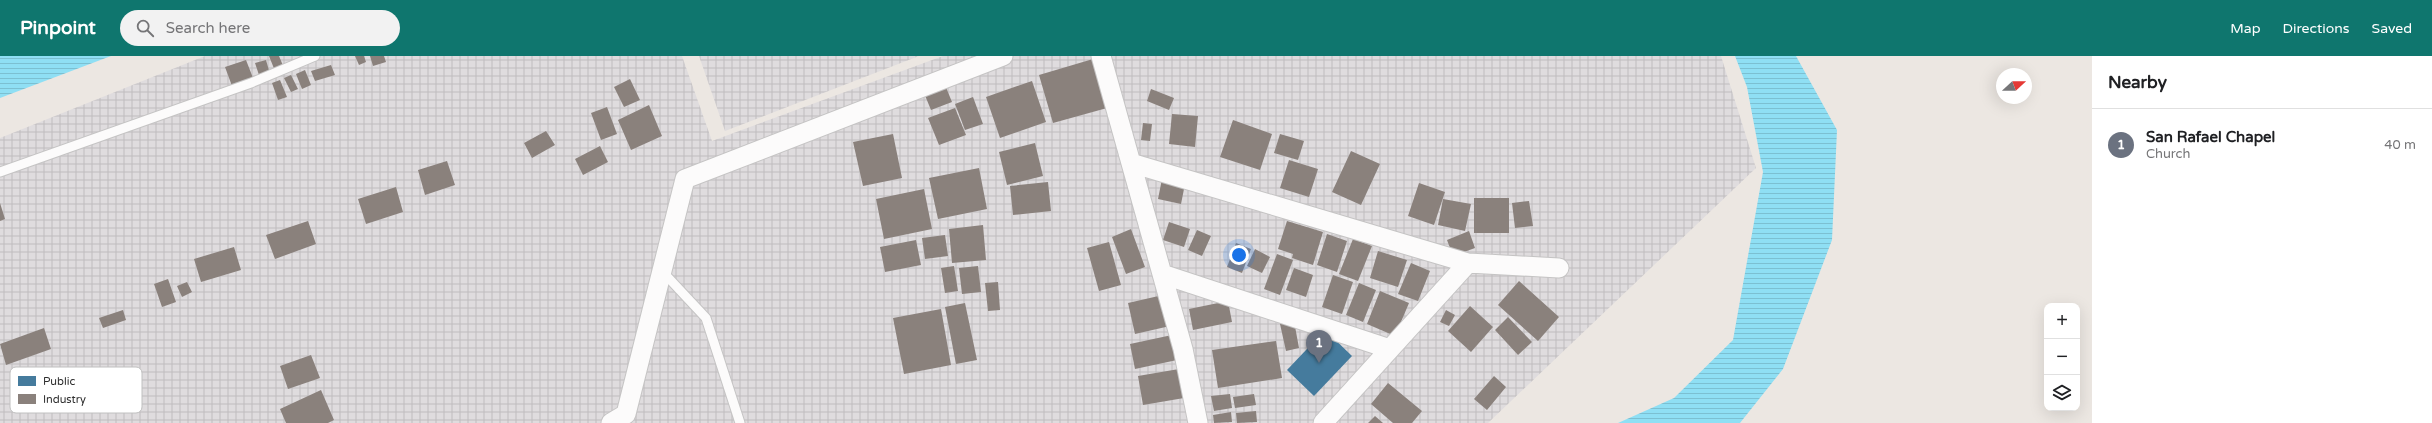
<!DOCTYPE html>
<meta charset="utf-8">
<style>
:root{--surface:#fff;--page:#f2f2f2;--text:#202124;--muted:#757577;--line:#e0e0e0;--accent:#0f766e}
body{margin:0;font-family:"Varela Round",sans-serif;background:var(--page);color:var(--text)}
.controls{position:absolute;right:12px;bottom:12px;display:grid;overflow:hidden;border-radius:8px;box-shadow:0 4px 16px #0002}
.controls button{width:36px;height:36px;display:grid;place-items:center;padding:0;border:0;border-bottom:1px solid var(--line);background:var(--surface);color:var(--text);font:20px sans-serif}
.compass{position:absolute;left:1996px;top:12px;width:36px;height:36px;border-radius:50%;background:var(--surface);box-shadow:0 4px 16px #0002;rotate:69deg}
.you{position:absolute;left:1239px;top:199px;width:14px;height:14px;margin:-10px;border:3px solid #fff;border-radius:50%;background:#1a73e8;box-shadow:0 0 0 6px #1a73e833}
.badge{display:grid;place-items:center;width:26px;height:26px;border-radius:50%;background:var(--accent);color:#fff;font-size:13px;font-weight:700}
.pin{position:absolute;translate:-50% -33px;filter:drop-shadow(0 1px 2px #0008)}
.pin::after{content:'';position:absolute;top:21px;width:14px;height:12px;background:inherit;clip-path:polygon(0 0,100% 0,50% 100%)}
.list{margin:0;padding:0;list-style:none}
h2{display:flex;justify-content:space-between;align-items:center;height:52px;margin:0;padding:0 16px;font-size:17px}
h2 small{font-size:13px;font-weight:400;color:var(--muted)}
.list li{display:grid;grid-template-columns:26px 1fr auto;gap:12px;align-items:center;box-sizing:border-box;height:72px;padding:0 16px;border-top:1px solid var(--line)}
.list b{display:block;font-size:15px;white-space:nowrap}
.list p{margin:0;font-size:13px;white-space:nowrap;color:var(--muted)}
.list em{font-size:13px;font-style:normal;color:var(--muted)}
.icon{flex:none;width:22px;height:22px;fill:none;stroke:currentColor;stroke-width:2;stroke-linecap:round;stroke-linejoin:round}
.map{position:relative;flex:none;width:2092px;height:367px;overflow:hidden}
header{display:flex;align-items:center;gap:24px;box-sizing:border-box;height:56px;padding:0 20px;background:var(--accent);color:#fff}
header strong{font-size:19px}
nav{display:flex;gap:22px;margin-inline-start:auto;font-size:14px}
.search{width:280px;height:36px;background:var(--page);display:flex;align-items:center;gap:10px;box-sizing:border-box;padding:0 14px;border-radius:22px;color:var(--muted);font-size:15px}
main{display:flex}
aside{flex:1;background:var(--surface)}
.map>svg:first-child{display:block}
.industrial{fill:url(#industrial-grid)}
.water{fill:url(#water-rules)}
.public{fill:#457b9d}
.industry{fill:#8a817c}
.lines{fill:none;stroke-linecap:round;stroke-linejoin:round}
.service-casing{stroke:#c5c4c4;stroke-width:11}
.minor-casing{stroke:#c5c4c4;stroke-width:21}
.service{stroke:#fcfbfb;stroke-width:9}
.minor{stroke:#fcfbfb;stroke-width:19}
.key{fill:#fff;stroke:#c0c0c0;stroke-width:1}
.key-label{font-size:11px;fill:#2d2d2d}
</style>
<header>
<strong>Pinpoint</strong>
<div class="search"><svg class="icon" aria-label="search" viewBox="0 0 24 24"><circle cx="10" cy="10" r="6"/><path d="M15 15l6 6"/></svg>Search here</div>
<nav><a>Map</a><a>Directions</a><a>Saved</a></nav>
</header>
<main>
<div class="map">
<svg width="2092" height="367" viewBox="0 0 2092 367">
<defs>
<pattern id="industrial-grid" width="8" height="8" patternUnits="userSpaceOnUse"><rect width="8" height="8" fill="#dfdcde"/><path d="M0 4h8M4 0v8" fill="none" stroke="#c0bdbf"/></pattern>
<pattern id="water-rules" width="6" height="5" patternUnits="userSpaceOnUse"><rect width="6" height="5" fill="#8fdff4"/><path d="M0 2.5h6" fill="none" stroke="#7cc0d2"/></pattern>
</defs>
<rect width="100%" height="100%" fill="#ece7e2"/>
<path class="industrial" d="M205 0H682L712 85 943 0H1721L1756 112 1488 367H0V82Z
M699 0H919L725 75Z"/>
<path class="water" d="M0 0H111L0 42Z
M1735 0H1796L1837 74 1832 184 1783 313 1740 367H1618L1674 342 1733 284 1763 116 1747 31Z"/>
<path class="public" d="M1325 274 1352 300 1314 340 1287 314Z"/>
<path class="industry" d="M269 0H279L284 12 275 15Z
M355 0H364L366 6 359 9Z
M370 0H384L386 6 373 10Z
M1093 3 1107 52 1053 67 1039 19Z
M246 4 253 22 232 30 225 11Z
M266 4 270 18 260 22 255 7Z
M331 9 335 19 315 25 311 15Z
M305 14 311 29 302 33 296 18Z
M291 19 298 33 291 36 284 22Z
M630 23 640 44 624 51 614 31Z
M280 24 287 41 278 44 272 27Z
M1032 25 1046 66 1000 82 986 41Z
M945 29 952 46 931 54 924 37Z
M1151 33 1174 42 1169 54 1147 45Z
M973 41 983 68 965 74 955 48Z
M649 49 662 80 631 94 618 64Z
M607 51 617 78 601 84 591 57Z
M955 52 966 79 939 89 928 62Z
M1172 58 1198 60 1195 91 1169 88Z
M1233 64 1272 78 1260 114 1220 101Z
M1143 67 1152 68 1150 85 1141 84Z
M546 75 555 89 532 102 524 87Z
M893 78 902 122 863 130 853 86Z
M1280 78 1304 85 1298 104 1274 97Z
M1035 87 1043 120 1007 129 999 96Z
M600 90 608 106 583 119 575 103Z
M1351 95 1380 108 1361 149 1332 136Z
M1289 104 1318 113 1309 141 1280 132Z
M447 105 455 129 425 139 418 114Z
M979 112 987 153 938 163 929 122Z
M1162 123 1185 128 1181 148 1158 143Z
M1048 126 1051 155 1013 159 1010 130Z
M1419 127 1445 136 1434 169 1408 160Z
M396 131 403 156 366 168 358 143Z
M924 133 932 173 884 183 876 143Z
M1474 142H1509V177H1474Z
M1443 143 1471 148 1465 175 1438 169Z
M1529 145 1533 170 1515 172 1512 147Z
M0 147 5 163 0 165Z
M308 165 316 188 275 203 266 179Z
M1287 165 1323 176 1313 209 1292 202 1293 198 1278 193Z
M1169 166 1190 173 1184 191 1163 184Z
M983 169 986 204 952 207 949 173Z
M1131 173 1145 211 1126 218 1112 181Z
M1197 174 1211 180 1202 200 1188 194Z
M1469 175 1475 192 1453 200 1447 184Z
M1327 178 1347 185 1337 216 1317 209Z
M945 179 948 200 925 203 922 182Z
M1353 183 1372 190 1358 225 1339 218Z
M916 184 921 209 885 216 880 191Z
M1109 186 1121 229 1099 235 1087 192Z
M1236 187 1251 193 1242 217 1227 211Z
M234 191 241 214 201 226 194 203Z
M1255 193 1270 201 1262 217 1247 210Z
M1378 195 1407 204 1398 231 1370 222Z
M1277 198 1293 204 1280 239 1264 233Z
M1411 207 1430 215 1418 245 1398 238Z
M954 210 958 235 945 237 941 212Z
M978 210 981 236 962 238 959 212Z
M1294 212 1313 219 1306 241 1286 234Z
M1333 219 1353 226 1342 258 1322 251Z
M168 223 176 246 162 251 154 228Z
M1519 225 1559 261 1538 285 1498 249Z
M187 226 192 236 182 241 177 230Z
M998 226 1000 254 988 255 985 227Z
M1359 227 1376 234 1363 266 1346 259Z
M1380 235 1409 247 1395 280 1367 268Z
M1163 239 1170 270 1135 278 1128 247Z
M1228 245 1232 266 1193 274 1189 253Z
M965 247 977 304 956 308 945 251Z
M1470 250 1493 271 1471 296 1448 275Z
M941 253 951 309 904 318 893 262Z
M123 254 126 264 103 272 99 262Z
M1446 254 1455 259 1449 270 1440 266Z
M1508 261 1532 286 1518 299 1495 274Z
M1294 265 1299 292 1286 295 1280 268Z
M44 272 51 293 6 309 0 288Z
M1172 279 1177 304 1135 313 1130 288Z
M1276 285 1282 322 1218 332 1212 294Z
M311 299 320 322 288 333 280 310Z
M1179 313 1184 342 1143 349 1138 320Z
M1494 320 1506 331 1487 354 1474 343Z
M1388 327 1422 355 1412 367H1393L1371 348Z
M321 334 334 364 328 367H286L280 353Z
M1230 338 1232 352 1214 355 1211 340Z
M1254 338 1256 349 1235 352 1233 341Z
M1256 355 1257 366 1237 367 1236 357Z
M1231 356 1232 366 1214 367 1213 359Z
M1375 360 1383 367H1368Z"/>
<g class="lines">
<g class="service-casing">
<path id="service" d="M0 116 251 27 315 0
M662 215 706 262 740 367"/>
</g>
<g class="minor-casing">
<path id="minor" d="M1101 0 1183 293 1198 367
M1131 107 1468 207 1323 367
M1468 207 1559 212
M1162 218 1390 293
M611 367 626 358 685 123 1003 0"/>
</g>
<use href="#service" class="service"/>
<use href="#minor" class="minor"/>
</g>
<rect x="10" y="311" width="132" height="46" rx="6" class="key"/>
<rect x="18" y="320" width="18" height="10" fill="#457b9d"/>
<rect x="18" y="338" width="18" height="10" fill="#8a817c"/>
<g class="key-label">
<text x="43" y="329">Public</text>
<text x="43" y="347">Industry</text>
</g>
</svg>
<div class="controls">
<button>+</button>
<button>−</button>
<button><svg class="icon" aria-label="layers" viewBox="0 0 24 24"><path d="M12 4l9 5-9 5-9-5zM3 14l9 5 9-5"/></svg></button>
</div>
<svg class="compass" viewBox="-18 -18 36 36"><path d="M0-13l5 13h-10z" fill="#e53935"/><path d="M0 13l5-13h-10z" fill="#757577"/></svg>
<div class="you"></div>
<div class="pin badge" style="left:1319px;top:307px;background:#6b7280">1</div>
</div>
<aside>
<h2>Nearby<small></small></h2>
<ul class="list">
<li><span class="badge" style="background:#6b7280">1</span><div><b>San Rafael Chapel</b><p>Church</p></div><em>40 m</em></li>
</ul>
</aside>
</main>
